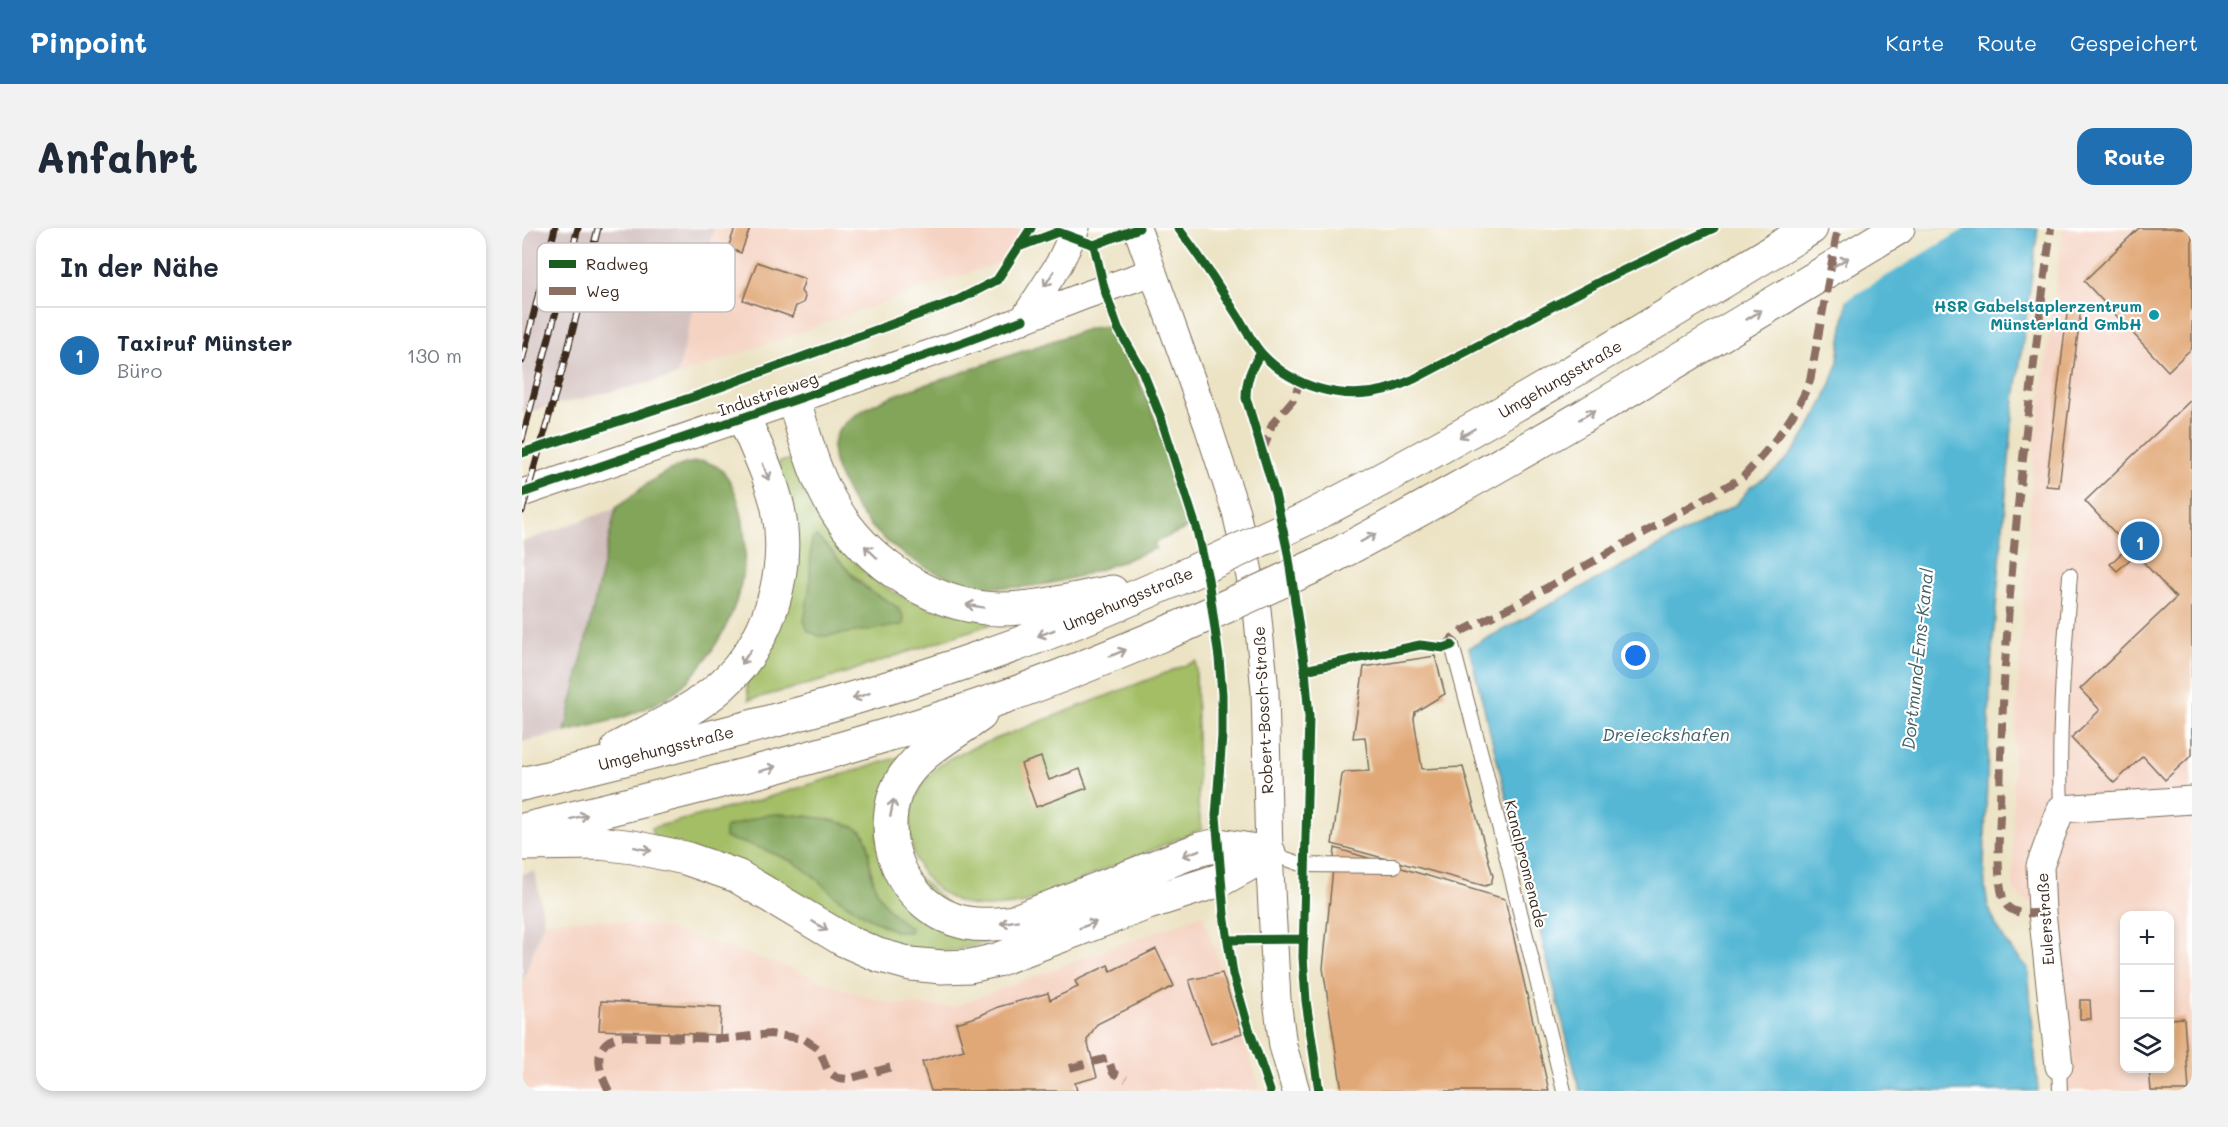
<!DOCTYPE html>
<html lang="de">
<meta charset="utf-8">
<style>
:root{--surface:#fff;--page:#f2f2f3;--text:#1f2937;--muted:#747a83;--line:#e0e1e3;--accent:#1f6fb2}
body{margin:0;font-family:Mali,sans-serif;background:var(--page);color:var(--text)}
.controls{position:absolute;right:18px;bottom:18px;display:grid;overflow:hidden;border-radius:12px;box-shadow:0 3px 9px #0003}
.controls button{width:54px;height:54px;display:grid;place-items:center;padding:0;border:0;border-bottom:2px solid var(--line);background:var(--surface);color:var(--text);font:30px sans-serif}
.you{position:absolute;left:1114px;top:428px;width:21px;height:21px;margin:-15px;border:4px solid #fff;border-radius:50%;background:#1a73e8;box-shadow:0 0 0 9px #1a73e833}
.badge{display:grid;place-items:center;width:39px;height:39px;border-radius:50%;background:var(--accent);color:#fff;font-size:20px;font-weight:700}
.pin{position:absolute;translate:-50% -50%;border:3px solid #fff;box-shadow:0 2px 6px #0006}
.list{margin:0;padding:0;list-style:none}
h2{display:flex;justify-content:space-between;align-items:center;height:78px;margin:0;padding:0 24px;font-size:26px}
h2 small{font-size:20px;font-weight:400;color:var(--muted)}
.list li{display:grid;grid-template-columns:39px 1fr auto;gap:18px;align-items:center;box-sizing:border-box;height:96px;padding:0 24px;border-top:2px solid var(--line)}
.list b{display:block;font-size:22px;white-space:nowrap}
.list p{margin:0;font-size:20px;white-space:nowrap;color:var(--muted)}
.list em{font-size:20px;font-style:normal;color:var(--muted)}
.icon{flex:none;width:33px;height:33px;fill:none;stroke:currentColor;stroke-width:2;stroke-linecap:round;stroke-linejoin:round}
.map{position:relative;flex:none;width:1670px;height:863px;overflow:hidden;border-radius:18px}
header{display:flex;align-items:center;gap:36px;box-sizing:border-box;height:84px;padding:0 30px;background:var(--accent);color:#fff}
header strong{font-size:28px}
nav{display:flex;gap:33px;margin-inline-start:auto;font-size:21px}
.intro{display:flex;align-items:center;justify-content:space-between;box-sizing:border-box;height:144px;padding:0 36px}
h1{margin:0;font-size:42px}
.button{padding:15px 27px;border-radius:18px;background:var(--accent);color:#fff;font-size:21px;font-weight:700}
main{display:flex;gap:36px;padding:0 36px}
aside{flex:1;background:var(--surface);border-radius:18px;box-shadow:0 3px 9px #0003}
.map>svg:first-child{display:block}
.built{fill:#f5d3c2;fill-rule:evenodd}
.industrial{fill:#d1c0bd}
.green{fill:#a3be65;stroke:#6f7442;stroke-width:1.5;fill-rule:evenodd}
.forest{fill:#82a55a;stroke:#5e683c;stroke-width:1.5}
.water{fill:#55b7d4;stroke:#487079;stroke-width:1.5}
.pier{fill:#ece3c4}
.building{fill:#e1a877}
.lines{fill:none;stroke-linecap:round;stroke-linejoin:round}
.service-casing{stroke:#796b58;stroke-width:16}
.minor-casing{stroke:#796b58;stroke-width:29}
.trunk-casing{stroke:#796b58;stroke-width:35}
.service{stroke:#fff;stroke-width:14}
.minor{stroke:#fff;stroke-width:27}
.trunk{stroke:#fff;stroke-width:33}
.rail-casing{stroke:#3b2a1e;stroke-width:7}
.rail{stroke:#fff;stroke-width:4.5;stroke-dasharray:14;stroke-linecap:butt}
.trunk-bridge-casing{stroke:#796b58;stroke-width:35;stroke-linecap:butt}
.trunk-bridge{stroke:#fff;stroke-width:33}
.quiet{stroke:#8d6e63;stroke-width:8;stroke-dasharray:15 8;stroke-linecap:butt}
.cycleway-casing{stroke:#fff;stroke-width:13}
.cycleway{stroke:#1b5e20;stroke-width:9}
.oneway{stroke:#a79f9a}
.culture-dot{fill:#0f9aa8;stroke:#fff;stroke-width:2}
.labels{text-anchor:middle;stroke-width:4.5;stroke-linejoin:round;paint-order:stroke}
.culture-label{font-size:16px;font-weight:bold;fill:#0d838f;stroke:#fff;text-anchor:end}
.street-label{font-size:16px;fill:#3b2a1e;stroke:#fff}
.water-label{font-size:18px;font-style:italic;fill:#456267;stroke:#fff}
.key{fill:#fff;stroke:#c4bfbc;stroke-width:1.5}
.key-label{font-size:16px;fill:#3b2a1e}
</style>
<header>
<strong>Pinpoint</strong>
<nav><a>Karte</a><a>Route</a><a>Gespeichert</a></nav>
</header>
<div class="intro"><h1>Anfahrt</h1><a class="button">Route</a></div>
<main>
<aside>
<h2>In der Nähe<small></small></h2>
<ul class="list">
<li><span class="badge">1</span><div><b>Taxiruf Münster</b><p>Büro</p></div><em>130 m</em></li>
</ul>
</aside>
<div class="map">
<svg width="1670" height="863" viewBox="0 0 1670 863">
<rect width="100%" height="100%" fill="#fff"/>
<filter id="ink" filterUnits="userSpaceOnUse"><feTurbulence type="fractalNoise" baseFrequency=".0167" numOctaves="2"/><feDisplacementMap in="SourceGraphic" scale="12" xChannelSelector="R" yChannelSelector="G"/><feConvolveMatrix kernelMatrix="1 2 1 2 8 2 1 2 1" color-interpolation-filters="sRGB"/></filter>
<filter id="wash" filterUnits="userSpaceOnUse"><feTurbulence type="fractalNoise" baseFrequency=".008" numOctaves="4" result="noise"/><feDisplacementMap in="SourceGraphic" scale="24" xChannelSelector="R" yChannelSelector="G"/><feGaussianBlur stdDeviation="1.35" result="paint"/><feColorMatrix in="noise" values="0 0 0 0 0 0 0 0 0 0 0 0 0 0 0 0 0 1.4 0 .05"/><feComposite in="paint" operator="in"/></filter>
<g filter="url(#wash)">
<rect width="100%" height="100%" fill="#ece3c4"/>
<path class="built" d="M192 0H501L478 35 407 58 155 148Z
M1541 0H1670V863H1530L1527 835 1551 834 1529 677 1505 674 1491 662V535L1511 232ZM1602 688H1648V840H1602Z
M681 686 739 863H0V759L22 693 77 691 141 700 257 736 323 762 366 775 430 779Z"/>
<path class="industrial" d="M0 0H192L155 148 0 185Z
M94 280 43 504 0 514V314Z
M13 643 22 693 0 756V646Z"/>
<path class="green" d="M272 231C292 289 333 353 394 374 420 383 448 387 475 394L302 452 227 472 224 454 238 436 257 234ZM289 317 307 320C330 351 356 367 382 393L381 396 305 408 288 356Z
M674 433 676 577 680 601 503 675C480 679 457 682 435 673 379 650 372 573 418 537 429 528 443 523 455 518Z
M377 529 355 611 464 711V715L433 722 419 723 374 719 131 608 129 600 237 572ZM259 586 284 588 319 595 346 615C349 654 354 677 389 700L385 704 373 703 362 698 324 676 290 647 272 634 236 619 204 610 203 600 242 587Z"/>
<path class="forest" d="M586 98C591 103 593 111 597 117 631 171 651 238 665 300L632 315 634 320C547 355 469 385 383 327 359 311 336 287 323 260 314 242 303 219 318 201 344 171 398 159 436 146 480 130 524 115 569 100Z
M181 233C186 235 193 237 197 240 206 247 210 257 214 267 228 305 225 349 209 387 200 410 179 441 160 458 129 485 82 495 43 504L94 280C121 260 146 235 181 233Z
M294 309C305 314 327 346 339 357 352 368 376 373 382 390L381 397 305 408H297L286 403 282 393 288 356 289 317 291 310Z
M259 586C285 588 316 590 340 603 348 614 346 626 348 639 351 666 367 686 389 700L388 704 373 703 344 688 314 669 290 647 272 634 236 619 203 610V600L242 587Z"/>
<path class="water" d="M1336 0H1516L1491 187 1469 437 1462 638 1463 659 1466 678 1474 697 1485 716 1506 740 1516 863H1058L947 420 1215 276C1219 270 1224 263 1230 258 1239 252 1249 247 1257 239 1285 212 1302 177 1315 139Z"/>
<path class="pier" d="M1333 0H1444L1323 73Z"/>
<g id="blocks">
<path class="building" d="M213 0H228L219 25 206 20Z
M1617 0H1670V120L1646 143 1562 53Z
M235 34 283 51 279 63 283 69 281 75 274 78 270 89 221 72Z
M1546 78 1559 80 1537 259 1524 258Z
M1670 171V527L1643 552 1621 528 1592 555 1549 510 1578 482 1558 461 1654 370 1614 326 1595 343 1588 336 1606 319 1563 273Z
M913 428 923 466 893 484 892 491 900 541 941 539 971 648 969 656 963 658 810 616 820 547 823 544 847 543 843 509 831 510 842 439Z
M519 529 527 552 558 541 565 560 514 579 499 536Z
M813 620 983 671 1027 863H820L801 740Z
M634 721 652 758 575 796 565 812 575 849 553 855 555 863H409L400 834 442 822 434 795 457 788 476 779 526 765 528 772 556 759 553 753 586 737 589 743Z
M700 745 720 805 689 816 667 752Z
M1558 772H1568L1569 791H1558Z
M79 773 199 779 198 807 77 802Z
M1662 790 1667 863H1629L1627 840H1648V791Z"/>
</g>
</g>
<g filter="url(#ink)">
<use href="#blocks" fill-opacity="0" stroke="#796b58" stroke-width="1.5"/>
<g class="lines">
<g class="service-casing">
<path id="service" d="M930 417 963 541 1042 863
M1539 581C1536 503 1542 425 1548 347
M747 625 782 637 872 638
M1537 838 1538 863"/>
</g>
<g class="minor-casing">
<path id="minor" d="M615 0 686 198 714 284 735 381 743 463 747 625 755 772 761 818 774 863
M501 92 537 36 554 0
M0 265 442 114 564 67 631 44
M1537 838 1520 684 1518 638 1539 581 1670 572"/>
</g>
<g class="trunk-casing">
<path id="trunk" d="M272 172C281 202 289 235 303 263 334 327 404 379 477 381 515 381 553 371 590 364
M786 290C958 202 1123 101 1289 0
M795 337C993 233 1184 116 1376 0
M458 487C429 508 392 526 376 559 368 576 366 599 370 618 378 656 405 687 445 695 460 698 476 696 491 694L678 621 697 617 747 625
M96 520C130 501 168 485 198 459 247 416 269 344 256 280 249 249 234 219 222 190
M0 556C156 518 313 481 465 427 530 405 593 378 655 351
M1 602C163 563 325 524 482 469 543 448 603 422 663 397
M0 616 78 615 111 619 163 630 215 648 322 712 356 727 389 736 420 739 448 738 475 732 626 675 698 652 747 625"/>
</g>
<use href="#service" class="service"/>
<use href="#minor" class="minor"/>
<use href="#trunk" class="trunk"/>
<g class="rail-casing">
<path id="rail" d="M0 133 33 0
M0 212 56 0
M0 283 45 125 76 0"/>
</g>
<use href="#rail" class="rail"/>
<g class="trunk-bridge-casing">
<path id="trunk-bridge" d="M655 351 786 290
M663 397 795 337"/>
</g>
<use href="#trunk-bridge" class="trunk-bridge"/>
<path class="quiet" d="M741 223 750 196 771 172 778 154
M925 419 930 417V410L938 404 1001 373 1221 249C1248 220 1273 190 1288 153L1316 0
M1520 684C1510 686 1493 687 1485 678 1473 662 1477 609 1478 588 1479 391 1504 195 1529 0
M548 840 586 830 591 845 604 851
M87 863C75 840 69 814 100 808L202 811 248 806 282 811 297 821 306 843 315 850 326 851 370 839"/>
<g class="cycleway-casing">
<path id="cycleway" d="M656 0C677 27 695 55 713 84 722 97 729 114 740 126 771 159 819 173 862 162 873 160 883 155 892 151L1085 50 1192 0
M572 17 582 60 596 100 620 142 639 190 675 302 686 351 697 430 700 466V508L694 588 702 686 711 746 725 795 748 863
M499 18 536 4 572 17 617 0
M739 125C729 140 724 152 724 170L753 266 766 325 783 442 787 489 781 729 784 773 797 863
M0 225 174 168 436 72 475 52 509 0
M0 265 442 114 501 92
M783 442 898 417 922 420 930 417
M706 712 782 711"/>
</g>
<use href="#cycleway" class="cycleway"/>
</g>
<defs><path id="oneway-shaft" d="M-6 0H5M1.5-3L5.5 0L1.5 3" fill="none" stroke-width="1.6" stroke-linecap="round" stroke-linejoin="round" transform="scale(1.5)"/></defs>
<g class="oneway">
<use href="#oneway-shaft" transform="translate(1319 34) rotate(-31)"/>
<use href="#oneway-shaft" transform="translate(527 51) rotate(122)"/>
<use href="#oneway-shaft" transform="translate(1232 87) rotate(-31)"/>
<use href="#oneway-shaft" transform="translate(1065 187) rotate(-30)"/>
<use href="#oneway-shaft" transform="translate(945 205) rotate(150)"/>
<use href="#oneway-shaft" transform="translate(244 244) rotate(69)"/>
<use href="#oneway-shaft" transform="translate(846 310) rotate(-28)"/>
<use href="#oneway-shaft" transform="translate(349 324) rotate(-136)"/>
<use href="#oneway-shaft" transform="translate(453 378) rotate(-170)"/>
<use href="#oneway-shaft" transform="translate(524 405) rotate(159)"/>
<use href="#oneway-shaft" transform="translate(596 425) rotate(-22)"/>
<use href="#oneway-shaft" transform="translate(224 429) rotate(126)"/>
<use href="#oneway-shaft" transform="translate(339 468) rotate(162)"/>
<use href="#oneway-shaft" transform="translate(246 541) rotate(-15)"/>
<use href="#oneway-shaft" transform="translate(370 580) rotate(-79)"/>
<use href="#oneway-shaft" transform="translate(57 589) rotate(-14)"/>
<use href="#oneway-shaft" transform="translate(121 621) rotate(12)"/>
<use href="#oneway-shaft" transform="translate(669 625) rotate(160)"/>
<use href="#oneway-shaft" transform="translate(487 694) rotate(170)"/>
<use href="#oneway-shaft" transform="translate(566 697) rotate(-21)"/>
<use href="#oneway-shaft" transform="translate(298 698) rotate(32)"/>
</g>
</g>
<circle class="culture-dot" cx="1632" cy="87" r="6"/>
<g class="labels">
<g class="culture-label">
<text x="1620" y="84">HSR Gabelstaplerzentrum<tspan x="1620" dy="18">Münsterland GmbH</tspan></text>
</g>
<g class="street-label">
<text transform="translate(1038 151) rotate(-30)" y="6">Umgehungsstraße</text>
<text transform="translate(246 166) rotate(-19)" y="6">Industrieweg</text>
<text transform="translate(606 371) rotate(-23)" y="6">Umgehungsstraße</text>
<text transform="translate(741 482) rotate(-93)" y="6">Robert-Bosch-Straße</text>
<text transform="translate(144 520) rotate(-14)" y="6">Umgehungsstraße</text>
<text transform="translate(1004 636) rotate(76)" y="6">Kanalpromenade</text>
<text transform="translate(1523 691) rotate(-94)" y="6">Eulerstraße</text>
</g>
<g class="water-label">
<text transform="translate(1396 431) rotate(-84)" y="6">Dortmund-Ems-Kanal</text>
<text x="1144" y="513">Dreieckshafen</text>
</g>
</g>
<rect x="15" y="15" width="198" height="69" rx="9" class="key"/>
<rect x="27" y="32" width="27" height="8" fill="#1b5e20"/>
<rect x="27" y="59" width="27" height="8" fill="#8d6e63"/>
<g class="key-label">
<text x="64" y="42">Radweg</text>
<text x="64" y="69">Weg</text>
</g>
</svg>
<div class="controls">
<button>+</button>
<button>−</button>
<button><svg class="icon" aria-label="layers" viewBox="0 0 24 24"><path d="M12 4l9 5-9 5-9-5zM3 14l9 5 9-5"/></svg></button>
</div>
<div class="you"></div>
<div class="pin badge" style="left:1618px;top:313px">1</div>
</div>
</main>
